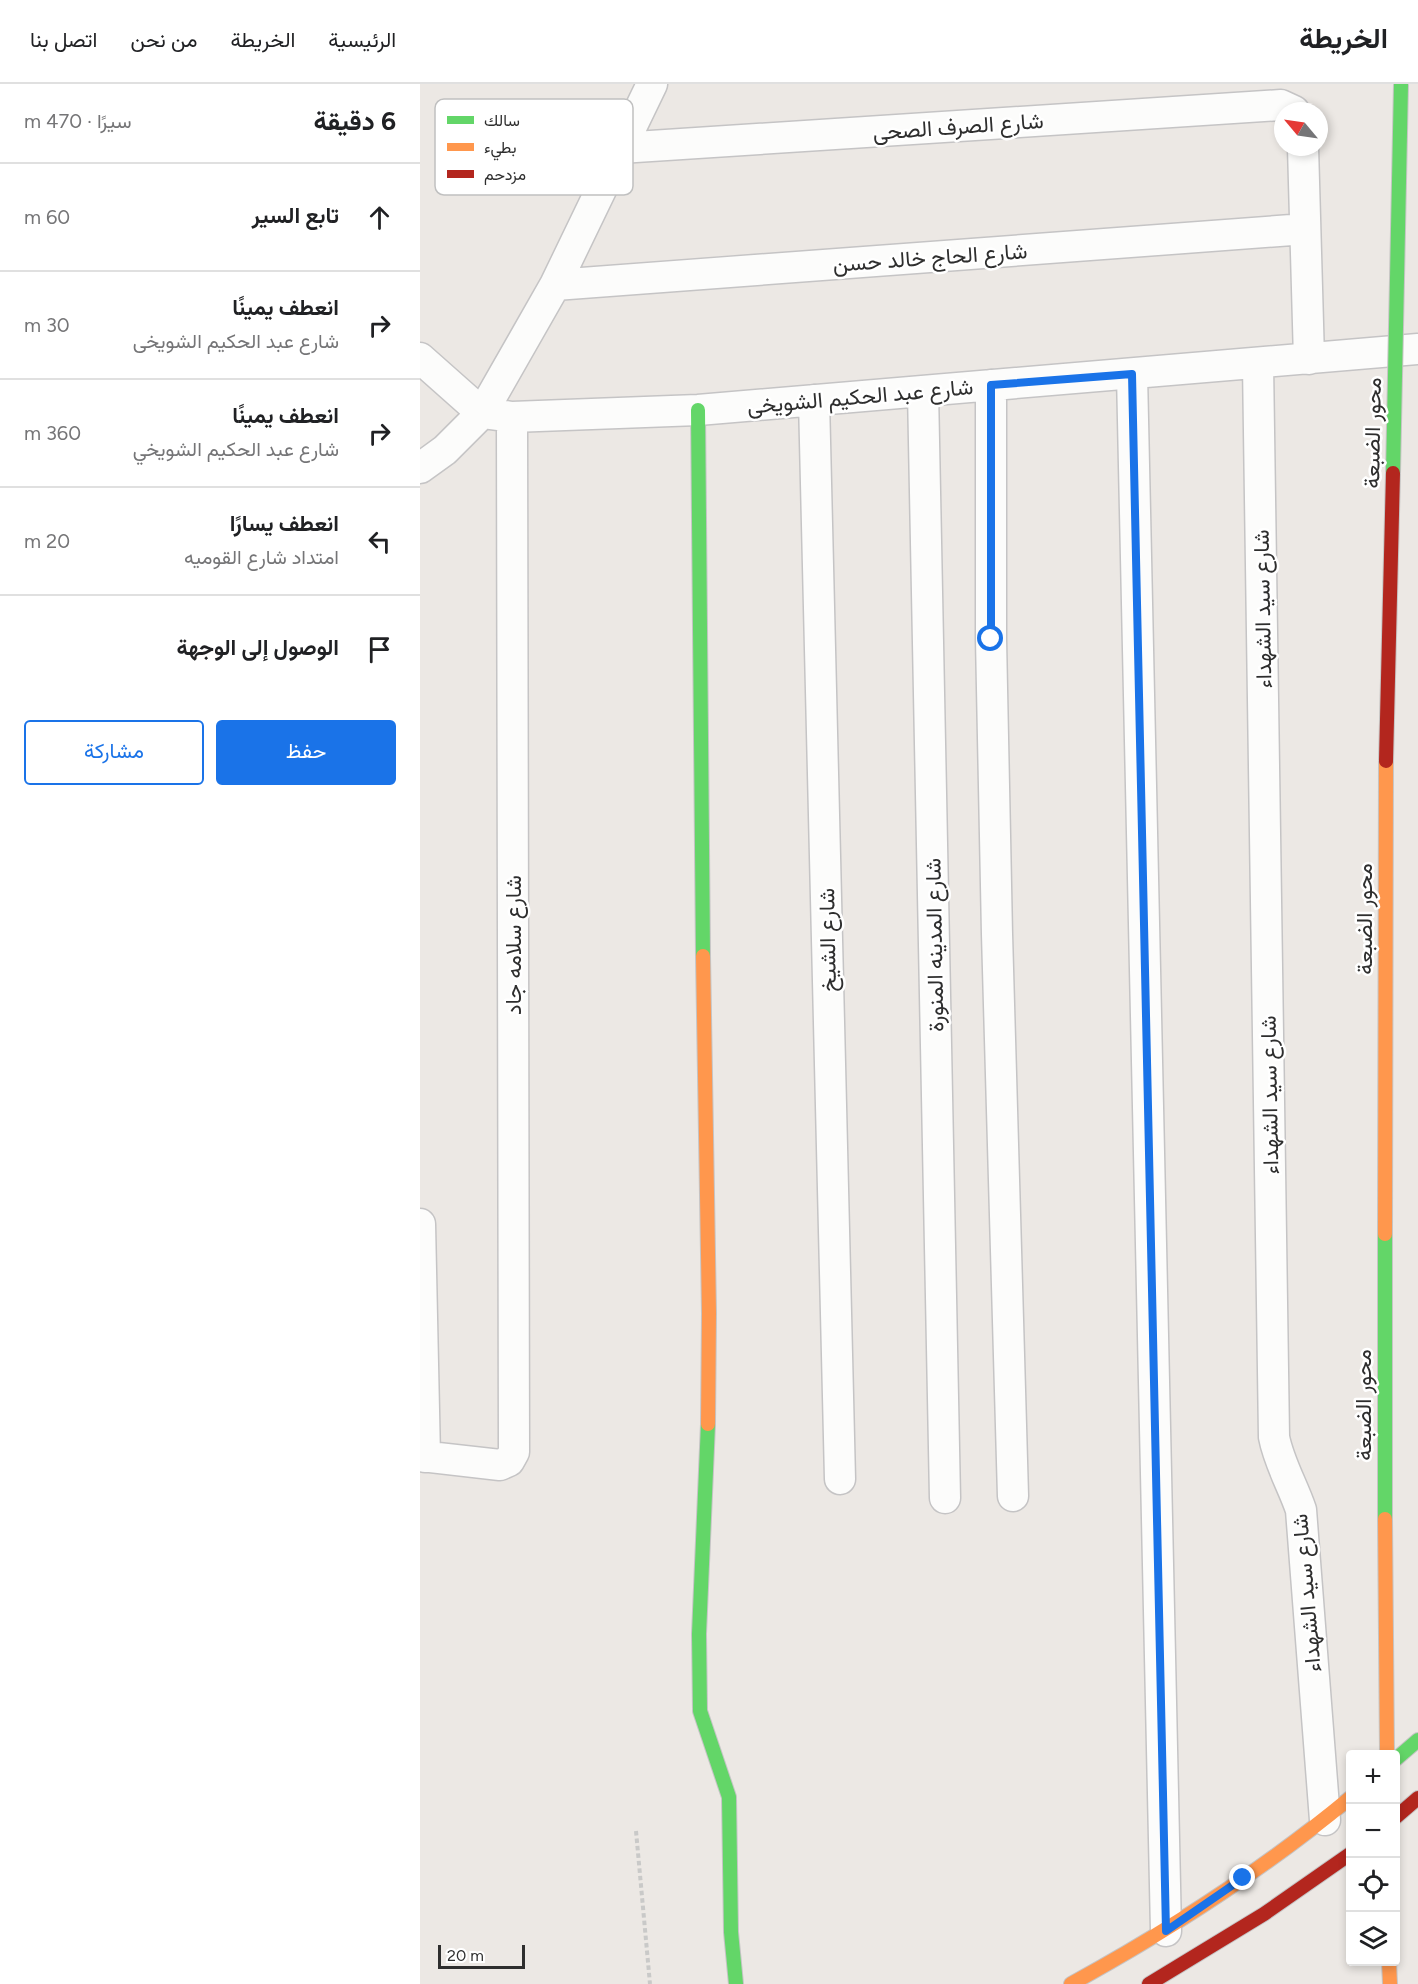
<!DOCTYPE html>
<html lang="ar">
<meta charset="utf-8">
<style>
:root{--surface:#fff;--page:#f2f2f2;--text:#202124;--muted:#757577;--line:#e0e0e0;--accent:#1a73e8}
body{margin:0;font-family:Figtree,Vazirmatn,sans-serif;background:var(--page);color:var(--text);direction:rtl}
.controls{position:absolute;right:18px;bottom:18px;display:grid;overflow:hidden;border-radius:6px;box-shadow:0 3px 9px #0003}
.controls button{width:54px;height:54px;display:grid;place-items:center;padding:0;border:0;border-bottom:2px solid var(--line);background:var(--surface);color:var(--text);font:30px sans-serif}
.compass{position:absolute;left:854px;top:18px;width:54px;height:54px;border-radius:50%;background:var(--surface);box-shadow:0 3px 9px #0003;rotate:299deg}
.scale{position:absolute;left:18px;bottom:15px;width:87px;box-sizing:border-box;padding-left:6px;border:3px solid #2e2e2e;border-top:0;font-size:16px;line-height:21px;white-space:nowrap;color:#2e2e2e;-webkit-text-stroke:4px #fff;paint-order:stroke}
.stop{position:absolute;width:18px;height:18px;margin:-14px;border:4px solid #1a73e8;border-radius:50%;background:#fff}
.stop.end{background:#1a73e8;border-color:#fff;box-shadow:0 2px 6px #0008}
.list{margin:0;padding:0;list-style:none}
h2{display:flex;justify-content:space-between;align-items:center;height:78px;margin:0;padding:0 24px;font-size:26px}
h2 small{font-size:20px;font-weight:400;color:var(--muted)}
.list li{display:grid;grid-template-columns:39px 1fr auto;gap:18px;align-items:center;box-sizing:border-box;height:108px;padding:0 24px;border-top:2px solid var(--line)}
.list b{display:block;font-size:22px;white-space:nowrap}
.list p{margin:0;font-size:20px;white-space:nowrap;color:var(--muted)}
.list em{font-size:20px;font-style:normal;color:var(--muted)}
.actions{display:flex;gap:12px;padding:18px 24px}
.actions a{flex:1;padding:14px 0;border:2px solid var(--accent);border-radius:6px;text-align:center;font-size:21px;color:var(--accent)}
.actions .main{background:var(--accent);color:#fff}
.icon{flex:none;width:33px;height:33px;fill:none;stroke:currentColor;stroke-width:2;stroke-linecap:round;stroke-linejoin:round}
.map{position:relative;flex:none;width:998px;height:1900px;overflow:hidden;direction:ltr}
header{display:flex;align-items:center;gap:36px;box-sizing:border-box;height:84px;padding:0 30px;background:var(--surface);border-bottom:2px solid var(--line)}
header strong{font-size:28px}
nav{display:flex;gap:33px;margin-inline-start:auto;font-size:21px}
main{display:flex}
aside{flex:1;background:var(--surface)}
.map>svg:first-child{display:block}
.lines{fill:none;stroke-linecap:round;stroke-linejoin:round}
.street-casing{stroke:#c5c4c5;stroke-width:33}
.fast-casing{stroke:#c5c4c5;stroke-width:16}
.slow-casing{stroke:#c5c4c5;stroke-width:16}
.jam-casing{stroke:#c5c4c5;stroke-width:16}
.path{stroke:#c9c9c8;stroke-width:4;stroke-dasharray:4.5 3;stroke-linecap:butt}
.street{stroke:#fcfcfb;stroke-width:30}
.fast{stroke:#63d668;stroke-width:14}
.slow{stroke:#ff974d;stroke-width:14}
.jam{stroke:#b3261e;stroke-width:14}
.fast-bridge-casing{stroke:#c6c5c4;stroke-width:16;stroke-linecap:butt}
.slow-bridge-casing{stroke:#c6c5c4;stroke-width:16;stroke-linecap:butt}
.jam-bridge-casing{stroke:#c6c5c4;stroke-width:16;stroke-linecap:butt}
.fast-bridge{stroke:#63d668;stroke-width:14}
.slow-bridge{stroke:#ff974d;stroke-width:14}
.jam-bridge{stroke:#b3261e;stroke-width:14}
.route{stroke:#1a73e8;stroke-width:8}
.labels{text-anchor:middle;stroke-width:5;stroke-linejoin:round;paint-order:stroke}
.street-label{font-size:22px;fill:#2e2e2e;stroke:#fff}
.key{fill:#fff;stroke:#c0c0c0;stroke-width:1.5}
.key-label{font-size:16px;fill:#2e2e2e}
</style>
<header>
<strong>الخريطة</strong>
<nav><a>الرئيسية</a><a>الخريطة</a><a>من نحن</a><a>اتصل بنا</a></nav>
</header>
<main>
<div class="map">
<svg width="998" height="1900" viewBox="0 0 998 1900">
<rect width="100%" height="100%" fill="#ece8e4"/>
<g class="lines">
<g class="street-casing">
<path id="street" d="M883 63 889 275
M200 64 861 21 874 27
M135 201 885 145
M0 274 62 329 92 333 278 326 998 265
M838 280 854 1353C859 1379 873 1402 881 1426L905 1736
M712 290 746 1847
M571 301V555L577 850 593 1412
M503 307 525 1414
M394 316 420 1395
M0 384 25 366 62 329 135 201 232 0
M0 1140 5 1373
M0 1372 80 1381 89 1377 94 1368 92 333"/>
</g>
<g class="fast-casing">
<path id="fast" d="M278 326 283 872
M288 1340 279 1550 280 1627 309 1713 311 1848 316 1900
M976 1675 998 1656"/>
</g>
<g class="slow-casing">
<path id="slow" d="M283 872 289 1229 288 1340
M969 1878 970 1900
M651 1900C750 1846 843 1786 930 1714"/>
</g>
<g class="jam-casing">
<path id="jam" d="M976 1733 998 1714
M729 1900 844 1830 930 1770"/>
</g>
<path class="path" d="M216 1747 230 1900"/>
<use href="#street" class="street"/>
<use href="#fast" class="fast"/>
<use href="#slow" class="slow"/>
<use href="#jam" class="jam"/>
<g class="fast-bridge-casing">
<path id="fast-bridge" d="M973 389 981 0
M965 1435V1150"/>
</g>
<g class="slow-bridge-casing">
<path id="slow-bridge" d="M965 1150 966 677
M965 1435 967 1670"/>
</g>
<g class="jam-bridge-casing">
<path id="jam-bridge" d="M966 677 973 389"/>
</g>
<use href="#fast-bridge" class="fast-bridge"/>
<use href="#slow-bridge" class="slow-bridge"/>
<use href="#jam-bridge" class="jam-bridge"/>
</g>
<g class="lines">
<path class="route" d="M571 555V301L712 290 746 1847 823 1794"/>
</g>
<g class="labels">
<g class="street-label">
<text transform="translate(538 42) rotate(-4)" y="8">شارع الصرف الصحى</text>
<text transform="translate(510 173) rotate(-4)" y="8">شارع الحاج خالد حسن</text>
<text transform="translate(440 312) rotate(-5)" y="8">شارع عبد الحكيم الشويخى</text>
<text transform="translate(952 349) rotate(-89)" y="8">محور الضبعة</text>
<text transform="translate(842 525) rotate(-91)" y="8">شارع سيد الشهداء</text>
<text transform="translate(944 835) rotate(-90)" y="8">محور الضبعة</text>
<text transform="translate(407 856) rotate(-91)" y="8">شارع الشيخ</text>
<text transform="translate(93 861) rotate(-90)" y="8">شارع سلامه جاد</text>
<text transform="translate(514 861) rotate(-91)" y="8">شارع المدينه المنورة</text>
<text transform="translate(849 1011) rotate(-91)" y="8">شارع سيد الشهداء</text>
<text transform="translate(943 1321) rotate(-90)" y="8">محور الضبعة</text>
<text transform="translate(886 1509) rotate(-95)" y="8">شارع سيد الشهداء</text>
</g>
</g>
<rect x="15" y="15" width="198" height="96" rx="9" class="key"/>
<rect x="27" y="32" width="27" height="8" fill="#63d668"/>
<rect x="27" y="59" width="27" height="8" fill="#ff974d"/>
<rect x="27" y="86" width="27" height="8" fill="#b3261e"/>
<g class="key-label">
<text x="64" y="42">سالك</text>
<text x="64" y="69">بطيء</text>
<text x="64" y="96">مزدحم</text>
</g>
</svg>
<div class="controls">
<button>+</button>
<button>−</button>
<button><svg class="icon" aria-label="locate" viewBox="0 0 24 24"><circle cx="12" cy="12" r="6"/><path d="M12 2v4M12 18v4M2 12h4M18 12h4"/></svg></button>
<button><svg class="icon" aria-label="layers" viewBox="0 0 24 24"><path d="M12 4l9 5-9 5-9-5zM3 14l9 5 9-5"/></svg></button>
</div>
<svg class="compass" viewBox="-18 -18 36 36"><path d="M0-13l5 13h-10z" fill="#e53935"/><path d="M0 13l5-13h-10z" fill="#757577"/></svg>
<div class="scale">20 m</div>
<div class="stop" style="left:571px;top:555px"></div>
<div class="stop end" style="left:823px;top:1794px"></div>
</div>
<aside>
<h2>6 دقيقة<small>سيرًا · 470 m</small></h2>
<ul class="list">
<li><svg class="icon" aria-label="ahead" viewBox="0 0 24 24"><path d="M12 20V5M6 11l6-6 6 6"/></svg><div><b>تابع السير</b></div><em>60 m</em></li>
<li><svg class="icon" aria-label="right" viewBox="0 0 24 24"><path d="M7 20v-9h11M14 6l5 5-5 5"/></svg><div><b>انعطف يمينًا</b><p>شارع عبد الحكيم الشويخى</p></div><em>30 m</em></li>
<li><svg class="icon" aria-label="right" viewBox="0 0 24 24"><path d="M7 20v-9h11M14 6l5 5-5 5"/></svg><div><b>انعطف يمينًا</b><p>شارع عبد الحكيم الشويخي</p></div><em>360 m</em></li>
<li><svg class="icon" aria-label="left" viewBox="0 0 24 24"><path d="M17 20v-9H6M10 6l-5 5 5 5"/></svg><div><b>انعطف يسارًا</b><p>امتداد شارع القوميه</p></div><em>20 m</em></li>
<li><svg class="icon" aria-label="arrive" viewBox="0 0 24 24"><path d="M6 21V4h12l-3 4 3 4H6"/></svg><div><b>الوصول إلى الوجهة</b></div></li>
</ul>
<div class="actions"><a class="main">حفظ</a><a>مشاركة</a></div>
</aside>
</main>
